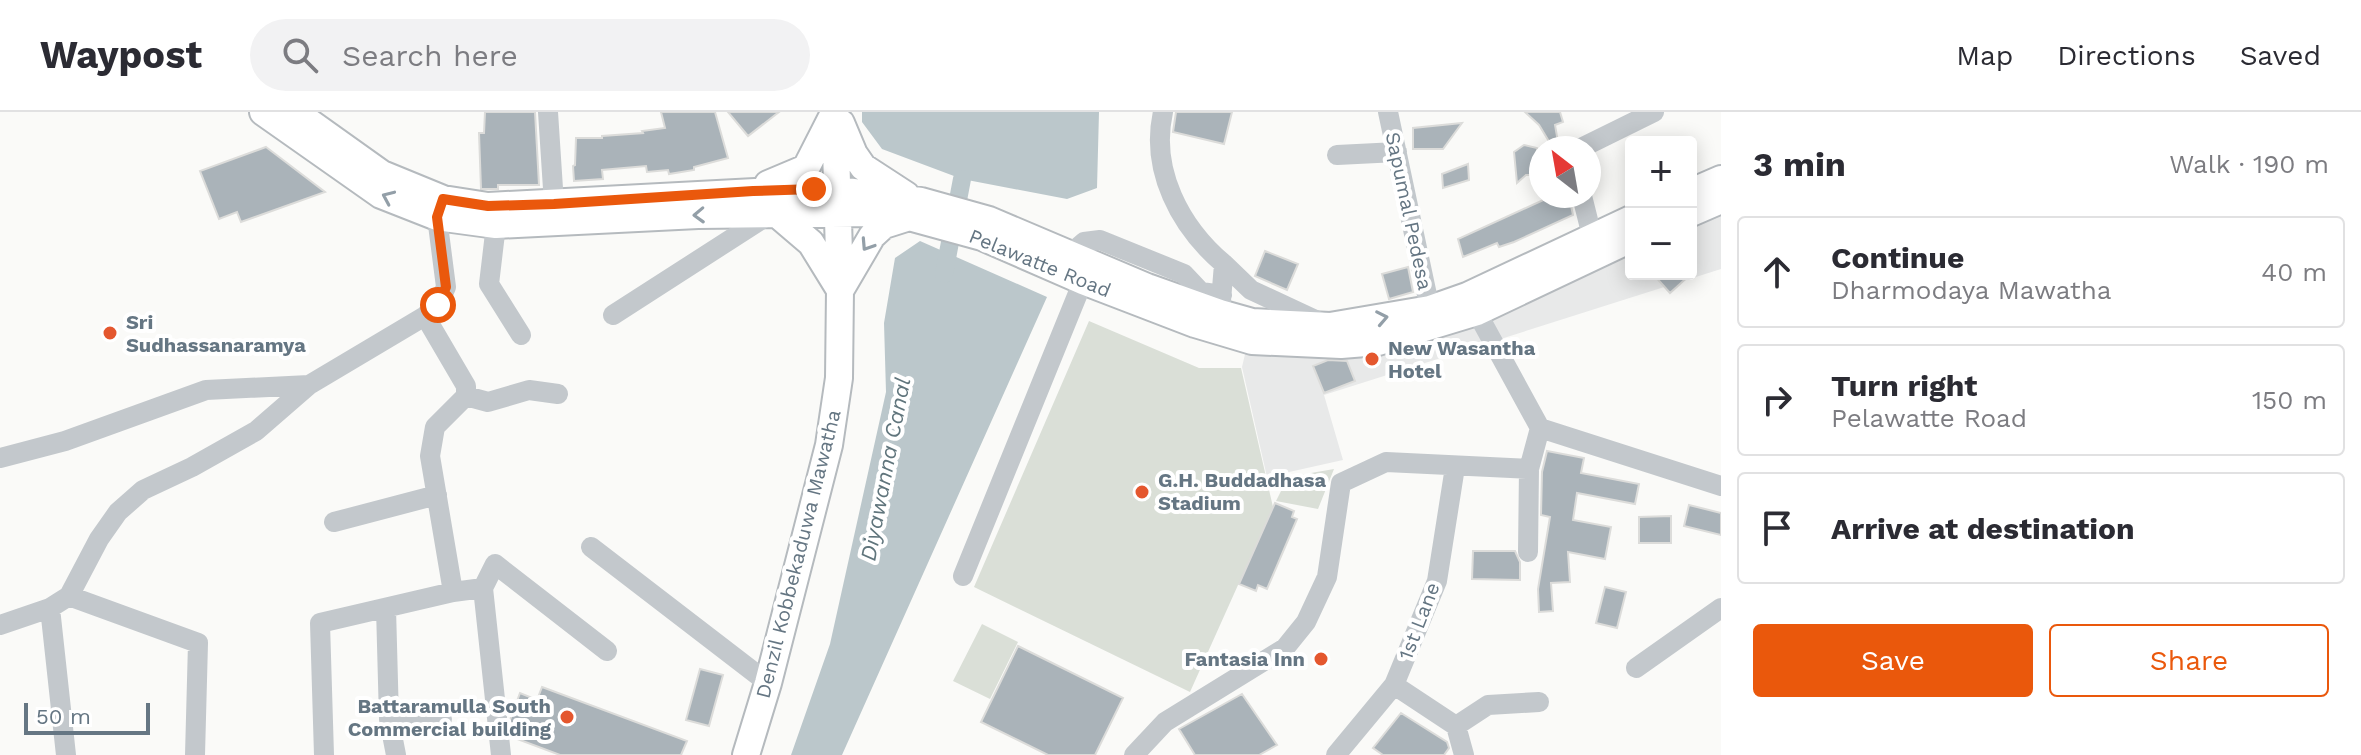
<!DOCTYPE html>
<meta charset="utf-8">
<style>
:root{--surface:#fff;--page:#f2f2f3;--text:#2b2b33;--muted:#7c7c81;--line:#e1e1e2;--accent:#ea580c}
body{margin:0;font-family:"Work Sans",sans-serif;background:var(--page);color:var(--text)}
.controls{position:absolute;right:24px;top:24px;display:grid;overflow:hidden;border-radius:8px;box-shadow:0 4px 20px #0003}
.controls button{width:72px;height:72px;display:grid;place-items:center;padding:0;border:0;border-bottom:2px solid var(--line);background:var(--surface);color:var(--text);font:40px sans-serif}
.compass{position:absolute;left:1529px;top:24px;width:72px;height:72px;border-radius:50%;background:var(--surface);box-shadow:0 4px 20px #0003;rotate:329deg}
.scale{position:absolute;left:24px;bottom:20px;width:126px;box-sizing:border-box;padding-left:8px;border:4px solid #657683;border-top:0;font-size:22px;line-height:28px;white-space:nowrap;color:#657683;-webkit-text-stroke:6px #fff;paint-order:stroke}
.stop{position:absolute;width:24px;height:24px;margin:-18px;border:6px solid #ea580c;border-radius:50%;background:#fff}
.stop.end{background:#ea580c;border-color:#fff;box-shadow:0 2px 8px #0008}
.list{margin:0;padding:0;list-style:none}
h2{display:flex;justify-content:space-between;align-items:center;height:104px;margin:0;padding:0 32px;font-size:34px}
h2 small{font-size:26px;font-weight:400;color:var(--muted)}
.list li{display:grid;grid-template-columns:52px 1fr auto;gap:24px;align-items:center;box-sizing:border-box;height:112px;margin:0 16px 16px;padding:0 16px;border:2px solid var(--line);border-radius:8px}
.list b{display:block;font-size:30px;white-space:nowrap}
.list p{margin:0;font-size:26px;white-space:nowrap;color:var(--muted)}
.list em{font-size:26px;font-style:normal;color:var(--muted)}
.actions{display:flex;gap:16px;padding:24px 32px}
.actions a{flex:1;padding:18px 0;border:2px solid var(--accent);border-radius:8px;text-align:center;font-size:28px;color:var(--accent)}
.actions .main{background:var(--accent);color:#fff}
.icon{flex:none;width:44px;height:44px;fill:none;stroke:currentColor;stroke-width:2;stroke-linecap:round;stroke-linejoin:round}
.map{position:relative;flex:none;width:1721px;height:643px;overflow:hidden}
header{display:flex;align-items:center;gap:48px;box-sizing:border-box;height:112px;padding:0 40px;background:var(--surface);border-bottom:2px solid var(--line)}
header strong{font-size:38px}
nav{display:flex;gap:44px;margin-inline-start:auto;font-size:28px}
.search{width:560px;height:72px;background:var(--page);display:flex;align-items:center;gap:20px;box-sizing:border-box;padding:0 28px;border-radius:44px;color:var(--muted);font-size:30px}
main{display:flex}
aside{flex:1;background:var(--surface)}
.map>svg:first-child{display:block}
.built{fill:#e8e9e9}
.green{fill:#dadfd7}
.water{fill:#bbc7cb}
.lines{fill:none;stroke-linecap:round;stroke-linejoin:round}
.canal{stroke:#bbc7cb;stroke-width:18}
.building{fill:#aab3b9;stroke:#dcdcda;stroke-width:2}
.major-casing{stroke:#b5babe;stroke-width:30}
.minor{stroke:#c3c8cc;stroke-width:20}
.major{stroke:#fff;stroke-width:26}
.oneway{stroke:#939fa8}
.route{stroke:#ea580c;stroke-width:10}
.poi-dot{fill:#e4572e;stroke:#fff;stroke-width:3}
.labels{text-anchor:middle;stroke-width:8;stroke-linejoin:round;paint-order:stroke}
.street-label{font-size:20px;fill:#657683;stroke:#fff}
.poi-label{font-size:20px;font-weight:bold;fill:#657683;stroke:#fff;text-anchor:start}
.water-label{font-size:22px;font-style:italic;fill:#60757c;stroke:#fff}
</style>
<header>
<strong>Waypost</strong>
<div class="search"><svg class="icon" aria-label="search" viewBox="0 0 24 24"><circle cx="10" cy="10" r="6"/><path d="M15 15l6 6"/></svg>Search here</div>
<nav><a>Map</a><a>Directions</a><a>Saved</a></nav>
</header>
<main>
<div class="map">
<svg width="1721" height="643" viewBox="0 0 1721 643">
<rect width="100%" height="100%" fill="#fafaf8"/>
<path class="built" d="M1721 94V157L1324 283 1343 348 1267 365 1242 255 1246 238 1631 135V162H1691V108Z"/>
<path class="green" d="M1089 209 1199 256H1241L1273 395 1190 580 974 475Z
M1334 357 1318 397 1276 389 1288 365Z
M982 512 1018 530 990 587 953 569Z"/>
<path class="water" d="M862 0H1099L1097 76 1067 87 962 67 882 37 862 10Z
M920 129 1047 185 842 643H791L830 532 886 280 884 211 895 146Z"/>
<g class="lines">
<path class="canal" d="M944 162 962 67"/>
</g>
<path class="building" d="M485 0H535L539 73H498V77H481L479 21H484Z
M661 0H715L728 46 694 55V58L669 62 668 58 647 60 646 54 602 58 603 67 574 69 573 54 575 53 576 26H602V24L643 21 642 19 665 16Z
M728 0H779L748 24Z
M1176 0H1232L1224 32 1173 20Z
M1525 0H1560L1563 10 1555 13 1559 36H1553L1539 13Z
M1462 11 1443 37H1413V16Z
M1524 33 1537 36 1540 63H1526L1517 71 1514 40Z
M266 35 325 80 241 110 237 100 219 107 200 59Z
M1468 52 1469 68 1443 76 1442 62Z
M1552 84H1569L1573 103 1514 130 1499 135 1497 131 1463 145 1458 127Z
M1265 139 1298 152 1287 178 1255 164Z
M1408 155 1413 180 1389 187 1382 162Z
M1653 162H1691L1670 181Z
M1328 248 1347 249 1355 269 1324 281 1313 254Z
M1547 339 1584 346 1581 361 1639 372 1635 392 1577 381 1573 408 1611 415 1605 447 1568 440 1570 470 1551 471 1553 499 1539 500 1538 477 1550 405 1541 403 1542 360Z
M1275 391 1294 399 1292 405 1297 407 1267 477 1258 473 1256 479 1239 472Z
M1689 393 1721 401V423L1684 414Z
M1671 404V431H1639V405Z
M1473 439H1515L1520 450V468L1472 467Z
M1605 475 1626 480 1617 516 1596 511Z
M1018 534 1123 586 1095 643H1048L981 610Z
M700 557 723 563 709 614 686 608Z
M542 575 687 629 681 643H560L512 625 510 608 520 581 537 588Z
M1242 582 1277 633 1259 643H1195L1179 617Z
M1401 601 1447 630 1449 636 1444 643H1383L1373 636Z"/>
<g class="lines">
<g class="major-casing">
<path id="major" d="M263 0 381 83 437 105 496 113 698 103 876 101 909 105 982 125 1083 169 1195 212 1252 229 1341 233 1378 230 1477 200 1631 127
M295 0 382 62 443 87 488 94 814 77 838 78 921 89 989 108 1147 175 1220 201 1252 210 1330 214 1430 197 1467 184 1631 107
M841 11 854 42 863 55 906 83
M768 72 806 56 833 3
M1691 80 1721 67
M1691 101 1721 88
M777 102 811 131 840 178
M841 177 872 124 884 113 906 106
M746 643 768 571 829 333 839 266 840 178 835 0"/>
</g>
<path class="minor" d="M548 0 554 92
M1163 0C1150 58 1180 115 1224 152L1220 201 1216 214
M1388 0 1430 197
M1581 36 1654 0
M1337 43 1397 40
M1582 84 1592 124 1598 137
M496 113 489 172 521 223
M1070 142 1084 130 1100 128 1184 162 1201 180 1222 183
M1224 152 1251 178 1322 211
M1470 188 1540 316 1721 374
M613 203 770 102
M466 284 488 290 529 278 558 282
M0 346 65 329 206 278 309 273
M334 410 437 383
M591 435 768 571
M1528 440 1529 357
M963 464 1083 169
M483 476 501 643
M453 480 483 476 495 452 607 539
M69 484 198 531 195 643
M50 496 66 643
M386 496 389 607 396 643
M0 513 50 496 69 484 99 427 118 400 143 378 192 355 256 319 309 273 425 204 438 193 446 175 437 105 440 95
M1636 556 1721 496
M1394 573 1456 614 1464 643
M389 607H442
M1456 614 1488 593 1539 590
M324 643 320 511 453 480 430 344 435 315 466 284V274L425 204
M1134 643 1165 610 1285 536 1306 510 1327 465 1341 371 1386 350 1529 357 1540 316
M1336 643 1394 573 1437 469 1455 355"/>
<use href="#major" class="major"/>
</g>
<defs><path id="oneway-chevron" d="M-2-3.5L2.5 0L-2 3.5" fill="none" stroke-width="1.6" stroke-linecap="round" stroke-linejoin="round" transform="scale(2)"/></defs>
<g class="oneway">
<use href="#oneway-chevron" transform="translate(388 85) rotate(-156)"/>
<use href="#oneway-chevron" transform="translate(699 103) rotate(178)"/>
<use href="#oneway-chevron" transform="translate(867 133) rotate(123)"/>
<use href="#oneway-chevron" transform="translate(1382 206) rotate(-11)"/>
</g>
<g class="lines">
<path class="route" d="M438 193 446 175 437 105 443 87 488 94 554 92 753 79 814 77"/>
</g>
<g class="poi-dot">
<circle cx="110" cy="221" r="8"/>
<circle cx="1372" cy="247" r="8"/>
<circle cx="1142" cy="380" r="8"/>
<circle cx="1321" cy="547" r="8"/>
<circle cx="567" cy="605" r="8"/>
</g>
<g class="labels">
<g class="street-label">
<text transform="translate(1409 99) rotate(78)" y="7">Sapumal Pedesa</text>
<text transform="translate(1040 151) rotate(22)" y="7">Pelawatte Road</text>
<text transform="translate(798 442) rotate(-76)" y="7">Denzil Kobbekaduwa Mawatha</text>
<text transform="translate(1419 509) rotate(-69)" y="7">1st Lane</text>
</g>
<g class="poi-label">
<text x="126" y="217">Sri<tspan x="126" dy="23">Sudhassanaramya</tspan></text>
<text x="1388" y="243">New Wasantha<tspan x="1388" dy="23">Hotel</tspan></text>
<text x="1158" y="375">G.H. Buddadhasa<tspan x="1158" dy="23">Stadium</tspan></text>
<text x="1305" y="554" text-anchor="end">Fantasia Inn</text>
<text x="551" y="601" text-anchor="end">Battaramulla South<tspan x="551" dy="23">Commercial building</tspan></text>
</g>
<g class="water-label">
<text transform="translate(885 357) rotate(-79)" y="8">Diyawanna Canal</text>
</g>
</g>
</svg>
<div class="controls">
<button>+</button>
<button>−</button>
</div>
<svg class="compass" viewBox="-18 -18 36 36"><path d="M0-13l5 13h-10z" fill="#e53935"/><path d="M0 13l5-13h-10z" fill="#7c7c81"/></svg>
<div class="scale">50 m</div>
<div class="stop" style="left:438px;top:193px"></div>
<div class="stop end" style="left:814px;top:77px"></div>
</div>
<aside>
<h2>3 min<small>Walk · 190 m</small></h2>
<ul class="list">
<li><svg class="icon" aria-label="ahead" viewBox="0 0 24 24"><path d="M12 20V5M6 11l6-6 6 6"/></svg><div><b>Continue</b><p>Dharmodaya Mawatha</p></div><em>40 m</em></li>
<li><svg class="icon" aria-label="right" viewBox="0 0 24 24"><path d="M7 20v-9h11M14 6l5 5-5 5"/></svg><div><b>Turn right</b><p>Pelawatte Road</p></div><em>150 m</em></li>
<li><svg class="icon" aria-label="arrive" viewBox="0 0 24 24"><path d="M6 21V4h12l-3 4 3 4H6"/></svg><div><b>Arrive at destination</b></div></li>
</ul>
<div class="actions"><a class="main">Save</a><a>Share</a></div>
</aside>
</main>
